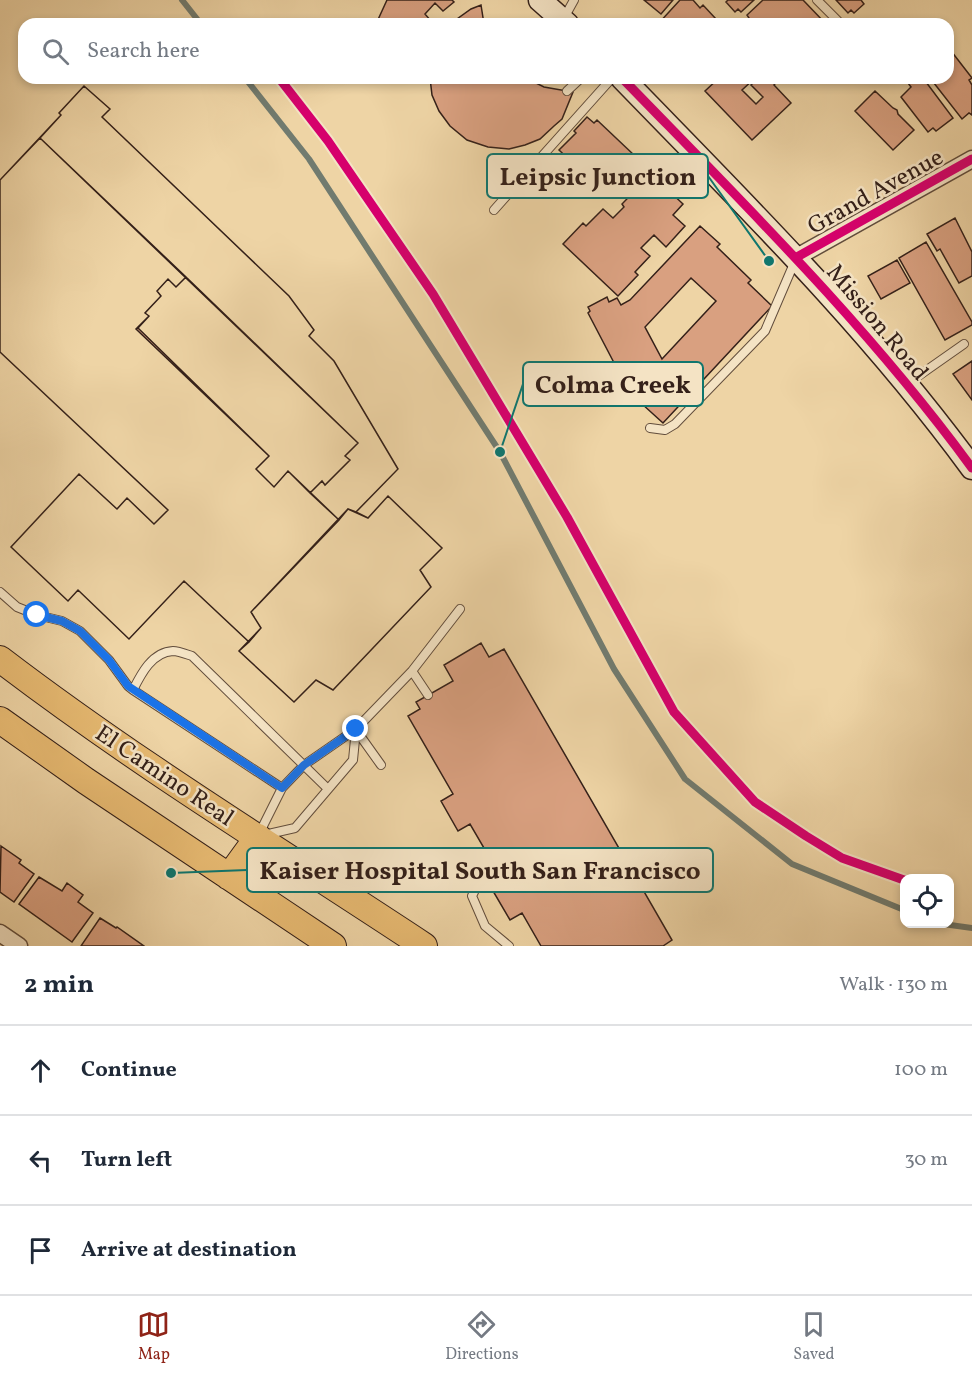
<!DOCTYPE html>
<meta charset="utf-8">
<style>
:root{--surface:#fff;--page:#f2f2f3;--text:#1f2937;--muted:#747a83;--line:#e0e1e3;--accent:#8f2418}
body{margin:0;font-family:Vollkorn,serif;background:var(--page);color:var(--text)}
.controls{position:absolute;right:18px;bottom:18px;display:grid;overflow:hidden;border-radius:12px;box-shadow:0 3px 9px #0003}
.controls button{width:54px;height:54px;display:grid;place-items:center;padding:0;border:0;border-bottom:2px solid var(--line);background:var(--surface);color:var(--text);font:30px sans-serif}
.stop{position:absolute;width:18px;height:18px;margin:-14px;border:4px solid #1a73e8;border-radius:50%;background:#fff}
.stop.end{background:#1a73e8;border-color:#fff;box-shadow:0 2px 6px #0008}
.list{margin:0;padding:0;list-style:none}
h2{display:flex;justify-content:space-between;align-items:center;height:78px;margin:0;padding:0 24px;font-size:26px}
h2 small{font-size:20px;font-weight:400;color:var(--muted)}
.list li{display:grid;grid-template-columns:39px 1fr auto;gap:18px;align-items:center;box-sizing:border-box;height:90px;padding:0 24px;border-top:2px solid var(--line)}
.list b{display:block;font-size:22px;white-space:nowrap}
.list em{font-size:20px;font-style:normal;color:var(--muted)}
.icon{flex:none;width:33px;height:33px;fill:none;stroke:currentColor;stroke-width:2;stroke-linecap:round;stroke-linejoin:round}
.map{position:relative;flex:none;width:972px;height:946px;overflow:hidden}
.search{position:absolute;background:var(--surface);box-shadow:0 3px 9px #0003;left:18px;right:18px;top:18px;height:66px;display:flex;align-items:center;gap:15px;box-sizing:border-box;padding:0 21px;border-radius:18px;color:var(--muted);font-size:22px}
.sheet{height:348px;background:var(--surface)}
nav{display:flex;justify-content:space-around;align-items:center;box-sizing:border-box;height:84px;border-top:2px solid var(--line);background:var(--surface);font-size:16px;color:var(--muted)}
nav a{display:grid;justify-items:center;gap:3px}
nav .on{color:var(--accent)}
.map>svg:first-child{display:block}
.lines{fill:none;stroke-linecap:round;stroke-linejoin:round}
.stream{stroke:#717b6f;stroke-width:6}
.building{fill:#d9a080;stroke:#342019;stroke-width:1.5;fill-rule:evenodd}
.lane-casing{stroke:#624d3c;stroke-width:10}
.street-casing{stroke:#624d3c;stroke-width:19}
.secondary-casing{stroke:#342019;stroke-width:25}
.primary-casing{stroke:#342019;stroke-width:28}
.lane{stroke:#f4e3c4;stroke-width:8}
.street{stroke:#f4e3c4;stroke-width:16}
.secondary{stroke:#f4e3c4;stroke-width:22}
.primary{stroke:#e7ba72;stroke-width:26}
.cycleway-casing{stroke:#f4e3c4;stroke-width:13}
.cycleway{stroke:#d6006c;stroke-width:9}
.route{stroke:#1a73e8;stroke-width:8}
.labels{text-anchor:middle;stroke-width:5;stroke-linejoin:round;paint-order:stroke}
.street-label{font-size:24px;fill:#342019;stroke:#f4e3c4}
.leader{fill:none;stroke:#0f766e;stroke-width:2}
.callout-dot{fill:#0f766e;stroke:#f4e3c4;stroke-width:2}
.callout{fill:#f4e3c4;stroke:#0f766e;stroke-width:2}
.callout-label{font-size:26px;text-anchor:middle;font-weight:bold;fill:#342019}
</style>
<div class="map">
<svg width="972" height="946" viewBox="0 0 972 946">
<rect width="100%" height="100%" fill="#eed4a5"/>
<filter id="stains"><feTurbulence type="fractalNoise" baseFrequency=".00333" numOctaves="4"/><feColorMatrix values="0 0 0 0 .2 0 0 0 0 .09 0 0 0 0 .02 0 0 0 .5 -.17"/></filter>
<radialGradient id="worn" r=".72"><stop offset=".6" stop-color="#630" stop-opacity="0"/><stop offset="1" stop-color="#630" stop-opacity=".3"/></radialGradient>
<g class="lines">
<path class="stream" d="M182 0 201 24
M245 78 309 159 500 452 614 669 685 779 792 864 904 910
M943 924 972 928"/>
</g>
<path class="building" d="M387 0H452L454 2 443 11 435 3 425 14 431 21 429 24H376Z
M644 0H673L661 14Z
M680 0H693L700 8 703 5 716 19 711 24H658Z
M728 0H754L741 12 738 9 735 12 726 2Z
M763 0H803L826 24H748L745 21 749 18 747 15Z
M836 0H861L864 4 854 13 851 10 848 13Z
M481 5 484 24H450L471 9Z
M948 47 972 78 969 80 972 85V115L969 113 962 119 930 78H948Z
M430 78H495L497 81 503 83 510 78H526L544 87 573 92 562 119 554 126 540 139 525 145 509 149 488 147 467 140 450 126 439 111 432 95Z
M719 78H755L742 90 756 104 763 97 751 85 758 78H774L777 81 774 85 791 103 752 140 705 91Z
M923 78 953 118 936 131 933 128 928 132 901 97 911 87 905 79Z
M84 86 110 109 102 117 289 296 314 330 309 336 334 361 398 469 356 512 348 509 339 520 310 493 322 481 325 485 350 460 345 456 358 443 40 138 61 115 59 113Z
M84 86 110 109 102 117 289 296 314 330 309 336 334 361 398 469 356 512 368 518 388 496 442 548 420 570 431 587 333 690 316 680 294 702 239 651 249 642 184 581 129 639 78 590 68 601 11 547 79 474 117 509 127 498 154 524 168 510 0 352V180L61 115 59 113Z
M875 91 893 108 897 110 898 114 914 130 893 150 855 111Z
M587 117 594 123 597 120 635 156 605 188 595 178 592 181 559 150 576 133 574 131Z
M40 138 186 277 176 287 168 279 157 291 161 296 145 313 149 316 136 329 269 456 256 469 274 487 288 471 339 520 251 612 261 628 249 642 184 581 129 639 78 590 68 601 11 547 79 474 117 509 127 498 154 524 168 510 0 352V180Z
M651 174 683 204 673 215 685 226 666 247 654 235 641 248 650 256 635 272 638 275 618 296 563 244 583 223 586 226 603 209 613 218 624 207 622 204Z
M955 218 972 252V276L959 283 940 249 937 251 927 234Z
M700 226 720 244 717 247 751 280 748 283 772 306 663 423 631 394 633 391 629 383 622 378 588 313 590 311 588 307 607 297 609 302 617 298 621 305 630 300ZM691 278 716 301 662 359 645 327Z
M926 242 972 322V325L945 340 899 258Z
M897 260 910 283 881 299 868 276Z
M186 277 358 443 345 456 350 460 325 485 322 481 310 493 288 471 274 487 256 469 269 456 138 328 149 316 145 313 161 296 157 291 168 279 176 287Z
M972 361V400L953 374Z
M388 496 442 548 420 570 431 587 333 690 316 680 294 702 239 651 261 628 251 612 348 509 368 518Z
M481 643 489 657 504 649 672 940 663 946H541L522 913 510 920 493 891 505 884 470 824 458 831 441 801 453 794 408 716 420 709 416 702 453 681 444 665Z
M1 846 21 860 19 863 34 874 14 902 0 892Z
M39 877 62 891 67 883 83 895 78 902 93 913 72 942 19 904Z
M100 918 116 928 117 927 144 946H81Z"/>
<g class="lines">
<g class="lane-casing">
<path id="lane" d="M817 0 838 21
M564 18 574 0
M567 91 581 78
M494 210 612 78
M907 384 964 344
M650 428 665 430 675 424 765 331 795 261
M0 592 17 607 37 615 62 621 80 631 109 660 128 686 133 690
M412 671 428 695
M356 730 381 765
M282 788 133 690C141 674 152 652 173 651 178 651 186 654 192 656L328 789
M259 834 282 788 304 765 356 729 412 671 460 609
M264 835 295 828 353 760 356 729
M490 859 472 896 485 926 509 946"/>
</g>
<g class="street-casing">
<path id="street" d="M797 257 972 159
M0 933 19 946"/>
</g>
<g class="secondary-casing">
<path id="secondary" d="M540 0 567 24
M622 78C744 204 868 326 972 468"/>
</g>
<g class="primary-casing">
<path id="primary" d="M0 659C136 763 282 852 424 946
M0 720 86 781 333 946
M229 877 258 837"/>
</g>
<use href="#lane" class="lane"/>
<use href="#street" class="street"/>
<use href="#secondary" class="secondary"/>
<use href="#primary" class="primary"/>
<g class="cycleway-casing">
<path id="cycleway" d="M279 78 328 141 433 294 567 517 674 712 755 802 806 836 842 858 904 880
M622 78C744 204 868 326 972 468
M797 257 972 159"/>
</g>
<use href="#cycleway" class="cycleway"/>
</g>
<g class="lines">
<path class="route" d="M37 615 62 621 80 631 109 660 128 686 282 788 304 765 356 729"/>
</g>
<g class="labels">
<g class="street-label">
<text transform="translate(875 191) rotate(-29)" y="8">Grand Avenue</text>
<text transform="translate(878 322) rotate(50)" y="8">Mission Road</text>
<text transform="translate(165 775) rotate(34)" y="8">El Camino Real</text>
</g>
</g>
<path class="leader" d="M769 261L708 176M500 452L523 384M171 873L247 870"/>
<g class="callout-dot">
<circle cx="769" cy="261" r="6"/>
<circle cx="500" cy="452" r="6"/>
<circle cx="171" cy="873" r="6"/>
</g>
<g class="callout">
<rect x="487" y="154" width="221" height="44" rx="6"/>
<rect x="523" y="362" width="180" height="44" rx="6"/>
<rect x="247" y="848" width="466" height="44" rx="6"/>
</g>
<g class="callout-label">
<text x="598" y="185">Leipsic Junction</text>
<text x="613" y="393">Colma Creek</text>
<text x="480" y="879">Kaiser Hospital South San Francisco</text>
</g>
<rect width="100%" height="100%" filter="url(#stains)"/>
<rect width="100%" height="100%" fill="url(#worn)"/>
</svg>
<div class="controls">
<button><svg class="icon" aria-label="locate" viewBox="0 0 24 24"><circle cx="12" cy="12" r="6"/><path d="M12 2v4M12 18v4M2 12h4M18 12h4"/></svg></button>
</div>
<div class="stop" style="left:37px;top:615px"></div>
<div class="stop end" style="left:356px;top:729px"></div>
<div class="search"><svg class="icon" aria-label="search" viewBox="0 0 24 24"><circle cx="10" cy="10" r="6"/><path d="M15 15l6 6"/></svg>Search here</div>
</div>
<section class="sheet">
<h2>2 min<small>Walk · 130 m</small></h2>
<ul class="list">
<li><svg class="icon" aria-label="ahead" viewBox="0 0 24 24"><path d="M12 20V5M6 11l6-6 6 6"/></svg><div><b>Continue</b></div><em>100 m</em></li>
<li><svg class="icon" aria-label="left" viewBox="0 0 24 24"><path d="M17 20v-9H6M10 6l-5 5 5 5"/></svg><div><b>Turn left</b></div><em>30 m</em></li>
<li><svg class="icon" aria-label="arrive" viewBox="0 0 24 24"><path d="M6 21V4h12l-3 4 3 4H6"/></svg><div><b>Arrive at destination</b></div></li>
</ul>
</section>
<nav>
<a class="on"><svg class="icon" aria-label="map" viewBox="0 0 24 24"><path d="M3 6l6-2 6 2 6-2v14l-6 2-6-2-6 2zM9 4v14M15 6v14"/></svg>Map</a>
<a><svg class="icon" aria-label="directions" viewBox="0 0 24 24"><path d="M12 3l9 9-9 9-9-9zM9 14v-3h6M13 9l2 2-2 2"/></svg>Directions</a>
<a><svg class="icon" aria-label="saved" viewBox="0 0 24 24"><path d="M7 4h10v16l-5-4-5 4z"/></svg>Saved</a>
</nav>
